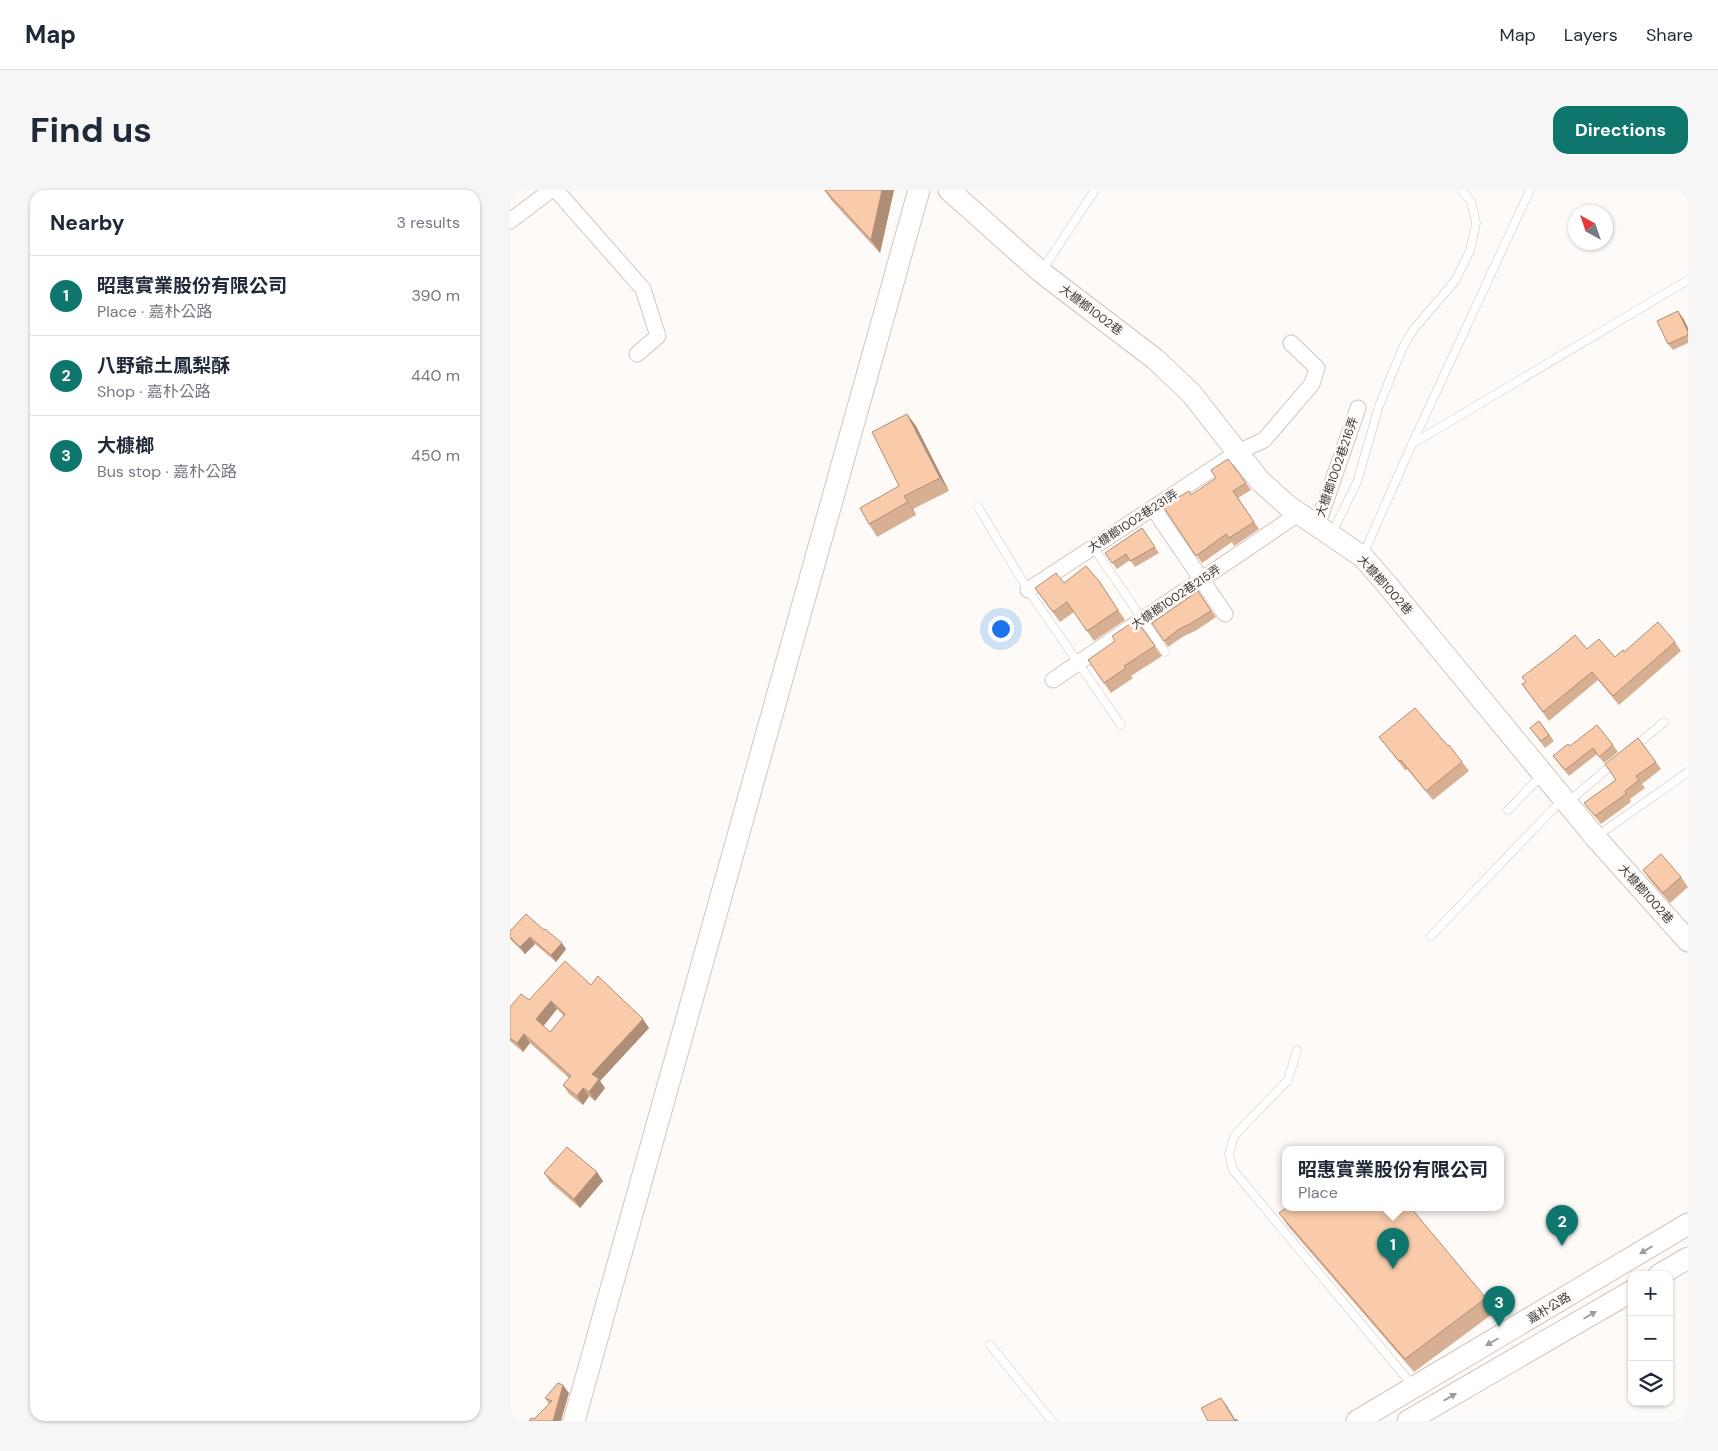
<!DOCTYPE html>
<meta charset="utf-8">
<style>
:root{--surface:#fff;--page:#f6f6f7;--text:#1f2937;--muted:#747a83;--line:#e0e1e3;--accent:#0f766e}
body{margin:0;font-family:"DM Sans","Noto Sans TC",sans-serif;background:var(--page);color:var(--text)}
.controls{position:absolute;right:15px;bottom:15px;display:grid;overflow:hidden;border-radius:10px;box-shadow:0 1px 4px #0004}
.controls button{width:45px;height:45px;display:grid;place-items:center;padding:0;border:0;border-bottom:1px solid var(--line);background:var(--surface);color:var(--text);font:25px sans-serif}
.compass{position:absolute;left:1058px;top:15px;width:45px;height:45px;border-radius:50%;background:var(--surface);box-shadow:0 1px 4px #0004;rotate:320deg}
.you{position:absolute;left:490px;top:438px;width:18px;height:18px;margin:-12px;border:4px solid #fff;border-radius:50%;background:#1a73e8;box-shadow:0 0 0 8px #1a73e833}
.badge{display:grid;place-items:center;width:32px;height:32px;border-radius:50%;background:var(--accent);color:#fff;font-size:16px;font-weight:700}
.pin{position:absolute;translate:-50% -41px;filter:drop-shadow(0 1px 2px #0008)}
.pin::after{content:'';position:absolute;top:26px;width:18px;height:15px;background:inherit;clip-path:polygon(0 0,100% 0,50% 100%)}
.popup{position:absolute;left:772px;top:956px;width:222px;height:65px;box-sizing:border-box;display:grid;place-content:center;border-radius:10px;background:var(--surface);filter:drop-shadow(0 1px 4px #0005);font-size:16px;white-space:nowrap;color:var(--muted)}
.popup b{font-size:19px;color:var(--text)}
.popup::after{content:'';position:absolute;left:50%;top:100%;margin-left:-10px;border:10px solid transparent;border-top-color:var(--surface)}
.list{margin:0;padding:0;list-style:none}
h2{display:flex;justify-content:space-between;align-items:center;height:65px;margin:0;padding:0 20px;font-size:21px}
h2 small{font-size:16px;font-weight:400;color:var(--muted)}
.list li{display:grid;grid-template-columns:32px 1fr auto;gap:15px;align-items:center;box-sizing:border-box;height:80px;padding:0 20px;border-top:1px solid var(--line)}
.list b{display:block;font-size:19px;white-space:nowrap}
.list p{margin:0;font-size:16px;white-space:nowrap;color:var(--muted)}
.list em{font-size:16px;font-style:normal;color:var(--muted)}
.icon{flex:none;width:28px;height:28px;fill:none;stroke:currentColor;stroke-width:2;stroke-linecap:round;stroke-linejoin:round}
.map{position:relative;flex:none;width:1178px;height:1231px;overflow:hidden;border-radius:15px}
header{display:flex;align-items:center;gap:30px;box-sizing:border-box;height:70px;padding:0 25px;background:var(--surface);border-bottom:1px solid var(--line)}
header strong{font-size:24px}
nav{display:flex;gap:28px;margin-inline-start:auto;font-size:18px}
.intro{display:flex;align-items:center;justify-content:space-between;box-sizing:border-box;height:120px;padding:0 30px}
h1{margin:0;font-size:35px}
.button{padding:12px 22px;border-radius:15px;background:var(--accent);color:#fff;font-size:18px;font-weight:700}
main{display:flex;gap:30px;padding:0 30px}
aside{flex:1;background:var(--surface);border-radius:15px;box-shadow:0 1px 4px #0004}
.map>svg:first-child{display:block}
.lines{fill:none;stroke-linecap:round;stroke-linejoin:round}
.lane-casing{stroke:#d4c5bb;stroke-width:9}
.street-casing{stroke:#d4c5bb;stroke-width:17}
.secondary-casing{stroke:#d4c5bb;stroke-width:23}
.lane{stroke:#fff;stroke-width:8}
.street{stroke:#fff;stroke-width:15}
.secondary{stroke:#fff;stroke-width:21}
.wall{fill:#d7af92;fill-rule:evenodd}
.shaded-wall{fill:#af8e77}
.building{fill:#facbaa;stroke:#af8e77;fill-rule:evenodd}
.oneway{fill:#9f9c9a}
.labels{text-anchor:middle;stroke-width:5;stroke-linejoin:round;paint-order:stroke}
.street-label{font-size:12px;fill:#3f3935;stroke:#fdfaf8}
</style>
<header>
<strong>Map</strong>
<nav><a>Map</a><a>Layers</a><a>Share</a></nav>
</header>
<div class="intro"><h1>Find us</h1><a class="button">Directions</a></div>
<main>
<aside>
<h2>Nearby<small>3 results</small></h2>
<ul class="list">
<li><span class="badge">1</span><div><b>昭惠實業股份有限公司</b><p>Place · 嘉朴公路</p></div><em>390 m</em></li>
<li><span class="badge">2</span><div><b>八野爺土鳳梨酥</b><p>Shop · 嘉朴公路</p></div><em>440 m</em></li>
<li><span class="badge">3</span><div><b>大槺榔</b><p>Bus stop · 嘉朴公路</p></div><em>450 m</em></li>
</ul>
</aside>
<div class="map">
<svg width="1178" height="1231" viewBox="0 0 1178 1231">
<rect width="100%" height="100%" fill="#fdfaf8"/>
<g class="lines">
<g class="lane-casing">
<path id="lane" d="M531 82 585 0
M902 254 1178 90
M468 317 518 400 611 535
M821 345 847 292 869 216 893 157 903 140 945 91 960 61 966 33 961 11 951 0
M583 357 655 462
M853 365 902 254 1020 0
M1123 558 1154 532
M998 620 1031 586
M1087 646 1178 582
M921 746 1047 615 1057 613 1104 573
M787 860 778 890 724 946 719 964 723 980 903 1196
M480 1155 542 1231"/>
</g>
<g class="street-casing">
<path id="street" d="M46 0 133 99 148 146 127 164
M0 31 41 0
M643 318 715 424
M807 336 848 218
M518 400 728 262 754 250 802 194 807 178 781 153
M543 490 788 324"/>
</g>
<g class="secondary-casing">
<path id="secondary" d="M439 0 531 82 645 169 681 203 750 291 778 316 853 367 879 397 1085 647 1178 751
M1149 1085 1178 1068
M64 1231 409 0
M847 1231 1178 1034
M898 1231 1122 1101"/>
</g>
<use href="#lane" class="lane"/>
<use href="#street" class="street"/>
<use href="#secondary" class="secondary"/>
</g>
<path class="wall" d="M314 0H384L370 63 322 11Z
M1173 128 1178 138V153L1163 160 1158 154Z
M397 224 406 236 439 301 403 319 406 325 367 347 359 334 389 296Z
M736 293 741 300 728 308 749 339 724 356 722 352 692 373 653 316 681 305Z
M632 338 649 363 625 377 620 370 607 379 595 363Z
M589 391 615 430 584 451 564 422 550 432 525 398 554 393Z
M688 401 706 427 685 441 674 446 658 457 642 433Z
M626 430 652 466 621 486 623 488 601 503 578 470 605 451Z
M1165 452 1171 461 1109 515 1088 490 1039 531 1012 494 1077 459 1105 467 1114 462Z
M1029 531 1044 551 1035 558 1020 538Z
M869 547 952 572 959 581 923 610 897 579 896 581Z
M1103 555 1108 562 1094 573 1087 564 1059 586 1043 566 1060 556Z
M1146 572 1151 579 1132 594 1135 598 1120 609 1121 612 1091 634 1074 613 1106 590Z
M1133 680 1171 687 1178 697 1160 713 1140 690Z
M34 740 56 759 46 772 25 754 15 764 0 749V741Z
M81 795 139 838 90 891 95 898 85 911 79 906 73 915 59 904 53 895 59 888 20 853 13 862 0 851V817L19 810ZM47 819 54 826 40 842 33 836Z
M34 983 93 991 70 1018 40 992Z
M769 1023 976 1108 985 1122 904 1182 778 1036Z
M59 1203 24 1229 39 1214 35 1208Z"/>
<path class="shaded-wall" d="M372 0H384L370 63 361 50Z
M1168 121 1173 128 1178 138V142Z
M397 224 406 236 439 301 430 288Z
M394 306 403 319 406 325 398 312Z
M20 747 25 754 15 764 10 757Z
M52 753 56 759 46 772 41 765Z
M41 811 47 819 32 838 26 829Z
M133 829 139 838 90 891 95 898 85 911 79 902 82 884Z
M14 844 20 853 13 862 7 853Z
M73 898 79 906 73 915 67 906Z
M87 982 93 991 70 1018 64 1009Z
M53 1195 59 1203 51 1231H43Z
M711 1208 717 1216 726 1231H725Z"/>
<path class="building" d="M315 0H372L361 50Z
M1168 121 1178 142V145L1158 154 1147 131Z
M397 224 430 288 394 306 398 312 359 334 350 318 389 296 362 242Z
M718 269 736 293 723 301 744 332 719 348 716 344 686 366 653 316 679 301 681 305 706 288 701 280Z
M632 338 645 357 620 371 616 364 602 373 595 363Z
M576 376 589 391 608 420 577 441 557 412 543 422 525 398 546 383 554 393Z
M688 401 701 421 680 434 669 439 654 451 642 433Z
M626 430 645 456 614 476 616 478 594 493 578 470 605 451 602 446Z
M1148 432 1165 452 1103 506 1082 482 1033 522 1012 494 1016 492 1012 487 1045 462 1065 445 1077 459 1089 449 1105 467 1113 460 1114 462Z
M905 518 938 556 939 555 952 572 916 601 891 570 889 571 869 547Z
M1029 531 1039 545 1031 551 1020 538Z
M1087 535 1103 555 1089 567 1083 558 1055 580 1043 566 1058 554 1060 556Z
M1128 548 1146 572 1126 586 1129 590 1115 601 1116 604 1085 626 1074 613 1106 590 1095 574Z
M1151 664 1171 687 1153 703 1133 680Z
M16 724 34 740 35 739 52 753 41 765 20 747 10 757 0 747V741Z
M55 771 81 795 88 786 133 829 82 884 89 889 79 902 73 898 67 906 53 895 61 886 14 844 7 853 0 848V817L11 804 19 810ZM41 811 55 824 40 842 26 829Z
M850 956 853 960H845Z
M57 957 87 982 64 1009 34 983Z
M776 1018H901L976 1108 895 1169 769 1023Z
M48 1193 53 1195 43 1231H19L21 1228 24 1229 42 1211 35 1208Z
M711 1208 725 1231 726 1229 728 1231H698L691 1218Z"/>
<defs><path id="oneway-solid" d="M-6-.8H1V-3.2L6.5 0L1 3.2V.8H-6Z" transform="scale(1.25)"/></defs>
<g class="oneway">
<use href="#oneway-solid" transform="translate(1136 1060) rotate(149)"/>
<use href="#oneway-solid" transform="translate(1080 1125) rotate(-30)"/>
<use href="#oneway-solid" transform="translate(982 1152) rotate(150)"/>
<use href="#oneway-solid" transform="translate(940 1207) rotate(-30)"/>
</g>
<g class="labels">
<g class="street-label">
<text transform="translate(581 120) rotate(37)" y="4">大槺榔1002巷</text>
<text transform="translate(827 277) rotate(-71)" y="4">大槺榔1002巷216弄</text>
<text transform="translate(623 331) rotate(-33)" y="4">大槺榔1002巷231弄</text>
<text transform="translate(875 395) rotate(48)" y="4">大槺榔1002巷</text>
<text transform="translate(666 407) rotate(-34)" y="4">大槺榔1002巷215弄</text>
<text transform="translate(1136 704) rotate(48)" y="4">大槺榔1002巷</text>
<text transform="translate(1039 1118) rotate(-31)" y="4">嘉朴公路</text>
</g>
</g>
</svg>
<div class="controls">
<button>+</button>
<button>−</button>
<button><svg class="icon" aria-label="layers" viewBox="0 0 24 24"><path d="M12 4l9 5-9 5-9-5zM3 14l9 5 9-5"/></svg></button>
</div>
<svg class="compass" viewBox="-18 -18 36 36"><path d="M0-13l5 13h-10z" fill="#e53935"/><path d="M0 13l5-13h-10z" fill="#747a83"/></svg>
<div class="you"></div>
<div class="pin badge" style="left:883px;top:1079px">1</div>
<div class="popup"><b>昭惠實業股份有限公司</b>Place</div>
<div class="pin badge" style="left:1052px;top:1056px">2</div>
<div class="pin badge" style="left:989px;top:1137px">3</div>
</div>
</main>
